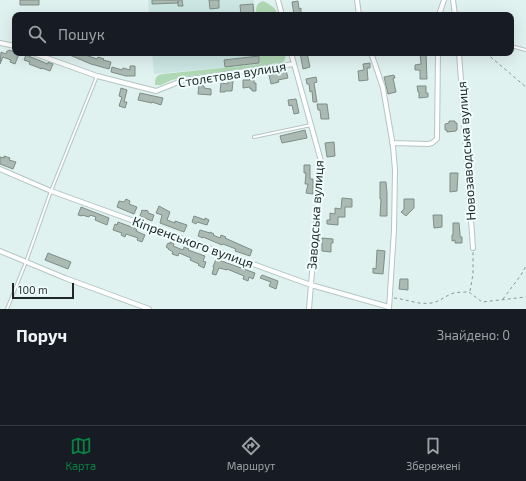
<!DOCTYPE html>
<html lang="uk">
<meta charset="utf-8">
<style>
:root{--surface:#171b24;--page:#20242c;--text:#f1f3f6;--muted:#9ea1a6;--line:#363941;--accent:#0b8043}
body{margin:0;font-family:"Exo 2",sans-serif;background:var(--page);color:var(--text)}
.scale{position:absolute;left:12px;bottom:10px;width:62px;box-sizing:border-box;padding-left:4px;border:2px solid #1f2625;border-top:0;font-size:11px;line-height:14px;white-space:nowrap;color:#1f2625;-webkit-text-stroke:3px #f0fffd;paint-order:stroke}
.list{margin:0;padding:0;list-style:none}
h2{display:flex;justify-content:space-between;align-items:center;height:52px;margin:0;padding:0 16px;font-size:17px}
h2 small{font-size:13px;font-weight:400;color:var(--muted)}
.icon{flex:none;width:22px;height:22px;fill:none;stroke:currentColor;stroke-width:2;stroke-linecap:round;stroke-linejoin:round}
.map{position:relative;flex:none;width:526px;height:309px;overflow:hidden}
.search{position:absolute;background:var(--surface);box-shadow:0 4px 16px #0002;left:12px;right:12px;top:12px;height:44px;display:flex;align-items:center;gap:10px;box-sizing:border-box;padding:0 14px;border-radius:8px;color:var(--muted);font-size:15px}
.sheet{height:116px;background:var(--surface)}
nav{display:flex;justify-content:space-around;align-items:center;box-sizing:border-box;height:56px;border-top:1px solid var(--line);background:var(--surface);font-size:11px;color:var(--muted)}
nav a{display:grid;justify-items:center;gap:2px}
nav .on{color:var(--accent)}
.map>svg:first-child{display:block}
.built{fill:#cbe6e3}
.green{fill:#afd8b4}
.building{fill:#abbab3;stroke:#7e8d87}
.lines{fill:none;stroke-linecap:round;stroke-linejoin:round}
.lane-casing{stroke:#b4c5c3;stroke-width:4}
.street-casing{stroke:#b4c5c3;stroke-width:6}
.path{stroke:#899695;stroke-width:1;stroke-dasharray:3 3;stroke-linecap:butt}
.lane{stroke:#fff;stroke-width:2}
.street{stroke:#fff;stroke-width:4}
.labels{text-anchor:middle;stroke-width:4;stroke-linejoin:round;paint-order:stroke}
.street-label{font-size:13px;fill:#1f2625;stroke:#f0fffd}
</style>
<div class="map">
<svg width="526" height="309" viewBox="0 0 526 309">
<rect width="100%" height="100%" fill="#e0f2f0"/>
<path class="built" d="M148 0H254L255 15H149Z
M152 53H259L260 64 154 74Z"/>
<path class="green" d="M263 1C270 4 276 8 278 15H256C256 8 256 3 263 1Z
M259 53H286C285 66 281 62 271 64 270 64 267 66 265 66L228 72H220L189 76 172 80 161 85H155C155 78 156 75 163 74L260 64Z"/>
<path class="building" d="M20 0H39V5H20Z
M152 0H182L183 6H178V1V3L152 4Z
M209 0H219V8L210 9Z
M298 1 299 9 301 8V14L294 15 292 2Z
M253 4 254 15H241L240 5Z
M9 50 19 54 15 64 10 62 11 60 3 57 0 64 1 52 6 54 7 51H8Z
M65 53H80L97 59 98 57 104 59 103 60 111 62 109 69 91 64Z
M300 53H307L310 67 303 69Z
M420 53H426L427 79H420V70H415V65L421 64Z
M26 55 48 64V62L53 64 50 71 42 68V69L29 64 30 62 24 60Z
M259 56V63L225 67 224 60Z
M370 63V68H367L368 80 359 81 358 71 364 70 363 64Z
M130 66H135V76H126L111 72 112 67 122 70 123 68 130 70Z
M286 70 288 78 278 80 279 82 271 84 269 75 281 72V71Z
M394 75 395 78H393L396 92 388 94 384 77Z
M316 77 317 82 314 83 317 102H313L312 91 310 92 309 84H307L306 79Z
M250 79H254V83H256V91H252V89H250V87L243 88V80H250Z
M228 81H233L232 91H225V92H220L221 83 228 84Z
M199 85 204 86V88L211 89V95L198 94Z
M417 86H426V93H428V97L419 98V92H418Z
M121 88 127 90 124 102H127L125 108 119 106 122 97 119 96Z
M140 93 163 98 161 105 152 102V103L138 100Z
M296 99 299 113 294 114 292 105 289 106 288 100Z
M317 104H327L329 119H321L320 110H318Z
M449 121H455V123H457V130H456V131L447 132V130H445V124L449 123Z
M305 130 307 138 282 143 280 136Z
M334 142 335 156 327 157 325 143Z
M4 156 10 158 9 160 16 162 13 169 0 164V157L4 158Z
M304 165H310V179H313V194L306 193 308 184H305L306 173H304Z
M450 173H458L457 191 450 192Z
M380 182H386L387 193V216H380L381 199H380Z
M342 198 352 199V207H345V217H338V225L327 224V220H330V213L335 214V208L341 209Z
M126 199 130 201 129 204 137 207 134 214 117 207 119 201 124 202Z
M404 199H414V208L406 216 401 212 404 209Z
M159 206 170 212 167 220 175 223V221L187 225 184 232 160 223 162 215 156 213Z
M81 207 109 218 107 225 95 220 96 217 90 215 89 217 82 215V216L78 215Z
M142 210 145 211V210L148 211V213L154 215 152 221 140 216Z
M433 215H442V227L434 228Z
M194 216 205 220V218L209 220 207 225 197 222 196 224 192 222Z
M118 222 137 229 136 231 145 235 142 242 137 240 138 238 126 234 125 237 121 235 122 233 113 230 115 224 117 225Z
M453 223H459L460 234V237H462V243H455V240L452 241V235H453Z
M200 230 210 233V232L214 234 213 235 220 238 221 235 226 237 225 238 252 250 250 256 235 251 236 249 223 244 222 245 203 237V238L198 236Z
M322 238 333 239V243H331V252L322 251Z
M170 242 174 244 173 246 183 250 184 247 189 249 188 250 205 256 203 261 206 262 204 268 198 265 199 264 190 260 191 258 179 253 178 256 172 254 173 252 168 249V248L166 247 168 243 170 244Z
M377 250 385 251 383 274 373 273V268L376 269Z
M48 253 71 262 68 269 45 260Z
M216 259 255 273 253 279 249 277 248 281 243 279 244 276 227 269V270L219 268 216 275 212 274 214 267H213Z
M262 275 278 281 276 289 269 286 271 282 260 278Z
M400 279H408V290L399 289Z"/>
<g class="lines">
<g class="lane-casing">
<path id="lane" d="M511 46 526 50
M254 137 311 125
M7 309 26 262 51 191 97 76"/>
</g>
<g class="street-casing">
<path id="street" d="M278 0 282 15
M357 0 359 15
M453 0 455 15
M439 15 444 0
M0 43 15 46
M33 53 97 76 156 91 184 80 294 64
M291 53 321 161 309 309
M371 53 375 64 383 88 393 146 395 170 394 230 389 309
M459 53 473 248
M392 143 428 144 432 143 437 139 438 53
M0 169 51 191 311 285 389 307
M0 251 65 278 149 309"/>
</g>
<path class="path" d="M486 53 520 82 526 87
M470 291 473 274V251
M394 298C406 299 418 305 431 303 440 302 446 295 454 293 459 292 465 292 469 292L482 302 526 297
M503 299 521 275 526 266"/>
<use href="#lane" class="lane"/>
<use href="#street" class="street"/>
</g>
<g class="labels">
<g class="street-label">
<text transform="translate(232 74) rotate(-9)" y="5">Столєтова вулиця</text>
<text transform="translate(466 151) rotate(-94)" y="5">Новозаводська вулиця</text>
<text transform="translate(315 215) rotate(-86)" y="5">Заводська вулиця</text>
<text transform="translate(193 242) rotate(20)" y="5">Кіпренського вулиця</text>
</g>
</g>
</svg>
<div class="scale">100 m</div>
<div class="search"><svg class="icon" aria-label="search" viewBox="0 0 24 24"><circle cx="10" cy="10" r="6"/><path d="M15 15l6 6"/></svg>Пошук</div>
</div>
<section class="sheet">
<h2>Поруч<small>Знайдено: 0</small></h2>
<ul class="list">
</ul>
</section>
<nav>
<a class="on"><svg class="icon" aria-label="map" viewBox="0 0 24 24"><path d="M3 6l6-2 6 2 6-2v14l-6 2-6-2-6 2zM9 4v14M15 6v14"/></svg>Карта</a>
<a><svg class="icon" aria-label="directions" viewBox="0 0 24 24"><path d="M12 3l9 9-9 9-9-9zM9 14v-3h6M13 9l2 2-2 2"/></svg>Маршрут</a>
<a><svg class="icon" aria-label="saved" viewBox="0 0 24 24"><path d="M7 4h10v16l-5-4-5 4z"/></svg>Збережені</a>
</nav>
